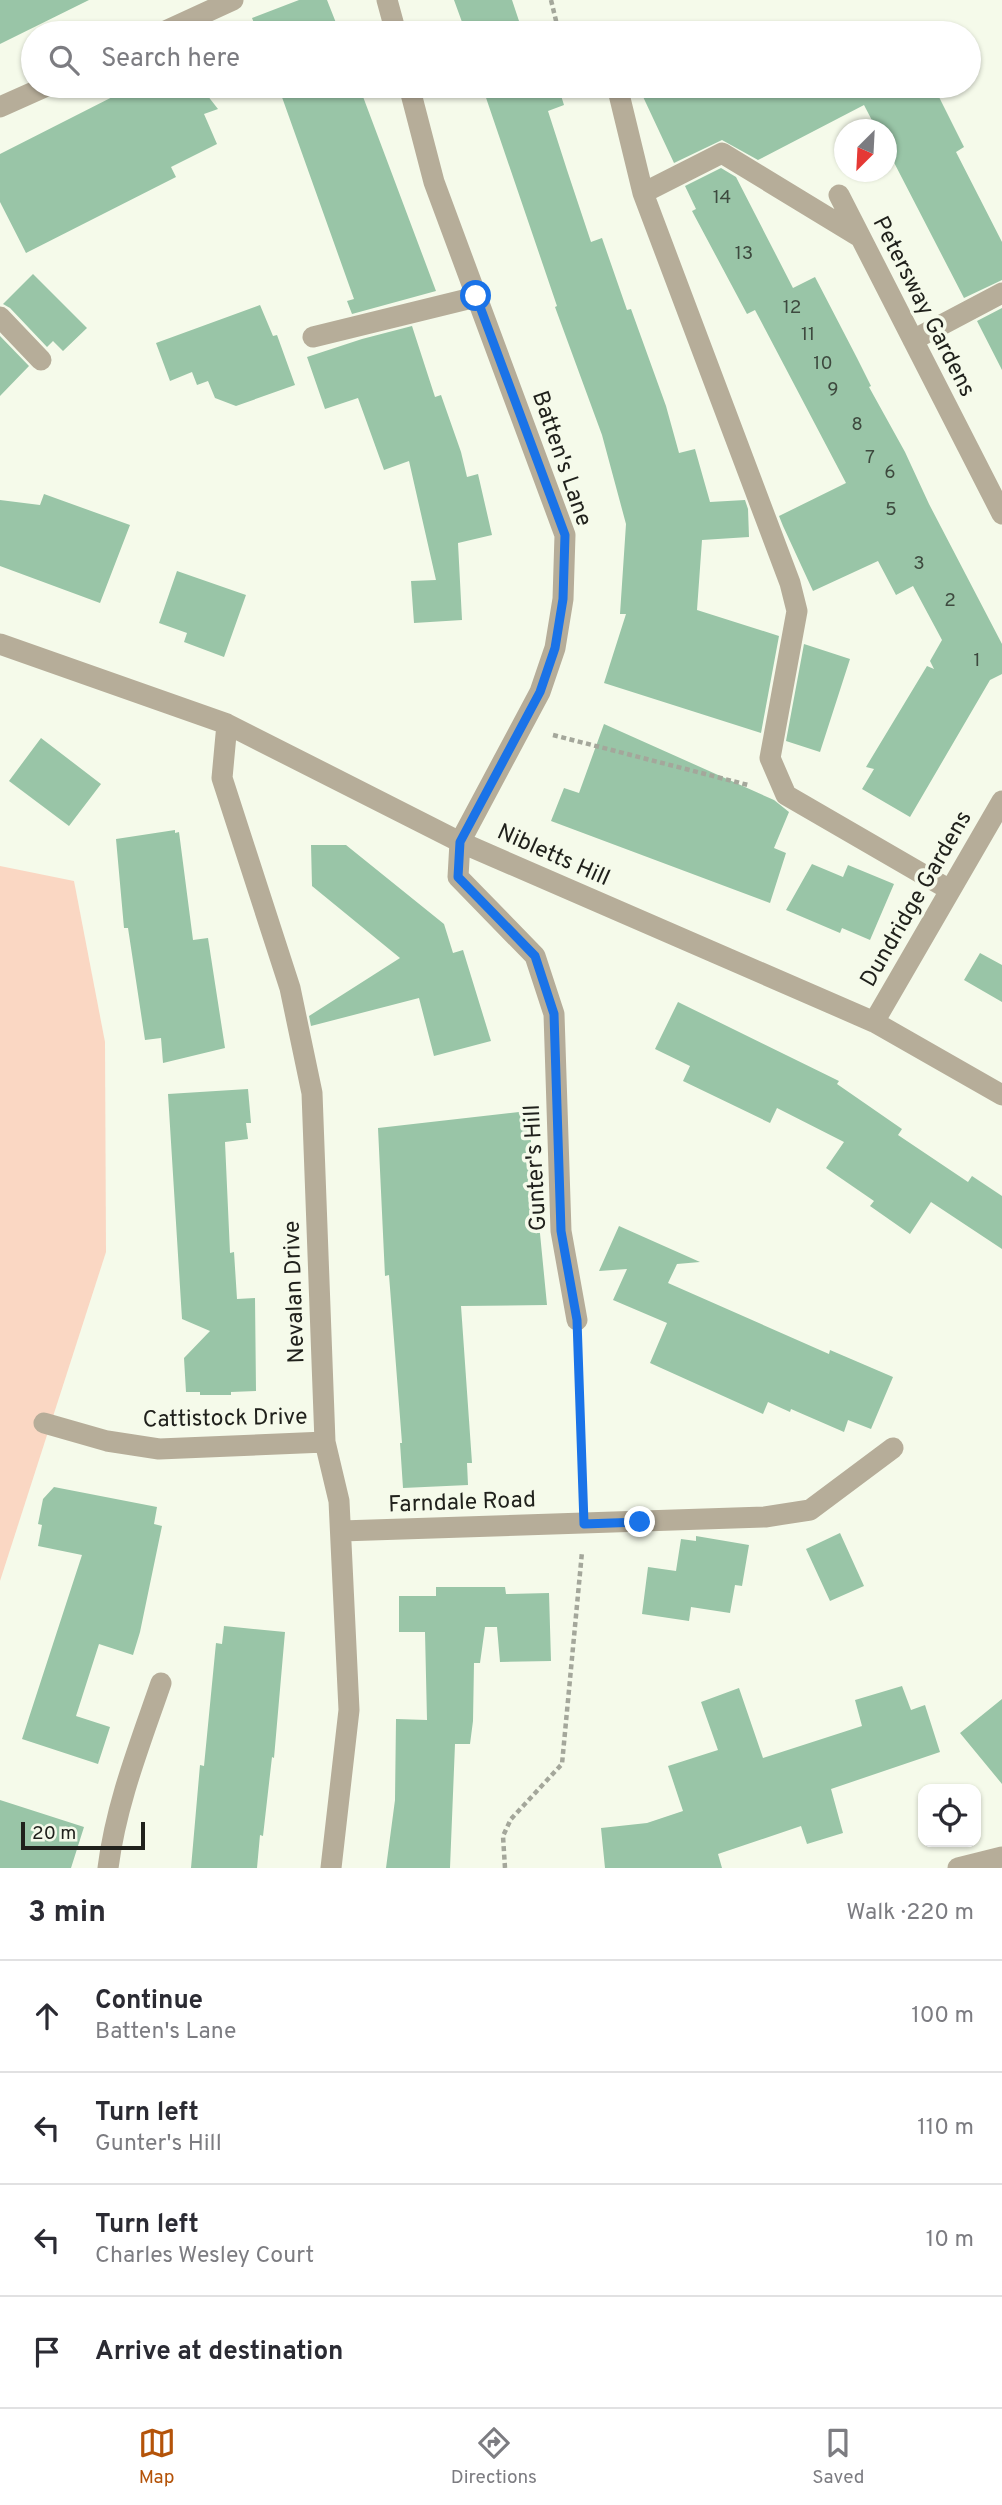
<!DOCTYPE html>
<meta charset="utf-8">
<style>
:root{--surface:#fff;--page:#f2f2f3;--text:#2b2b33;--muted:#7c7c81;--line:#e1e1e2;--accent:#b45309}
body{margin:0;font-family:Overpass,sans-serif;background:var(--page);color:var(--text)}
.controls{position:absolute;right:21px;bottom:21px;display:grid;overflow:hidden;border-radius:14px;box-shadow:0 2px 5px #0004}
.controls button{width:63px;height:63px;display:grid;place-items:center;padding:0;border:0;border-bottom:2px solid var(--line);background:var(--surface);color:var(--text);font:35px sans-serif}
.compass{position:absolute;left:834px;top:119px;width:63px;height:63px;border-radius:50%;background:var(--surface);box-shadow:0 2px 5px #0004;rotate:204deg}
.scale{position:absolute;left:21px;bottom:18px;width:124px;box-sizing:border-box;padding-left:7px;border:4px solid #20211c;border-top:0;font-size:19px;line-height:24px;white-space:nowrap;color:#20211c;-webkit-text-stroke:5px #f5faea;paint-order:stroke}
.stop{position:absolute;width:21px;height:21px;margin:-16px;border:5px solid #1a73e8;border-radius:50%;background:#fff}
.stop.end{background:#1a73e8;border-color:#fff;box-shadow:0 2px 7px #0008}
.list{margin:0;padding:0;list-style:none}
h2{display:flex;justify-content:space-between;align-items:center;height:91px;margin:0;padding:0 28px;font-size:30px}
h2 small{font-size:23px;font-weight:400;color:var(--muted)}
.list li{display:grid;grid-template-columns:46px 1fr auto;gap:21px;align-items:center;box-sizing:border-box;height:112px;padding:0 28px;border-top:2px solid var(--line)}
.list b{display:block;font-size:26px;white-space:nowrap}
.list p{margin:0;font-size:23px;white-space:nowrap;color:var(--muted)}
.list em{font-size:23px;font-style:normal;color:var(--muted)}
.icon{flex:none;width:38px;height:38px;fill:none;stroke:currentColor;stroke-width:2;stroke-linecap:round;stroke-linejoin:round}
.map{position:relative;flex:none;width:1002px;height:1868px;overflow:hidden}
.search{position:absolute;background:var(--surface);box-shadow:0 2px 5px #0004;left:21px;right:21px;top:21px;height:77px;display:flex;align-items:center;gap:18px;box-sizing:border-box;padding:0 24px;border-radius:38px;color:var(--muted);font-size:26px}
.sheet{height:539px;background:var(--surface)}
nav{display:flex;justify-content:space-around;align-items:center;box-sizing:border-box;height:98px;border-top:2px solid var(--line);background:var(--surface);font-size:19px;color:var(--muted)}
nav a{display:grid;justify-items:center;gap:4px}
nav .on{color:var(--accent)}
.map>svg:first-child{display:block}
.green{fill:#fad7c3}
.building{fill:#99c5a7}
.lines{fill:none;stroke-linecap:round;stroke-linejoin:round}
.path{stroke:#a4a79b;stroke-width:4.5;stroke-dasharray:5 3.5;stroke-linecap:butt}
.minor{stroke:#b6ad99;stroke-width:21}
.route{stroke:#1a73e8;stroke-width:9}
.labels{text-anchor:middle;stroke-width:7;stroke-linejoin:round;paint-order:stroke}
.number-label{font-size:19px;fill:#3e4a3f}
.street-label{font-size:23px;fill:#20211c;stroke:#f5faea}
</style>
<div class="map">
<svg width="1002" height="1868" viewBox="0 0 1002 1868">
<rect width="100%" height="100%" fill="#f5faea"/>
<path class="green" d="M0 866 74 881 105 1042 106 1252 0 1581Z"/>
<path class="building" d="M0 0H89L0 44Z
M299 0H327L340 33H258L252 18Z
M454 0H512L523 33H466Z
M134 86H200L218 109 204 114 217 144 171 167 176 177 26 253 0 202V154Z
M278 86H359L436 291 352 314 347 301 354 299Z
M482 86H558L564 105 548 111 567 170 591 242 602 238 627 310 631 309 666 406 679 453 695 449 710 502 745 500 748 509 749 537 702 540 697 610 779 636 761 733 604 683 626 614H620L626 524 602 435 555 307 557 306Z
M638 86H920L932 98 938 95 964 147 956 152 1002 242V280L964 298 886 147V130H877L864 105 758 160 722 140 674 163Z
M721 168 736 177 793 288 815 277 857 358 871 386 869 387 905 452 929 504 1002 644V674L990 680 910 817 862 789 874 769 866 767 927 666 934 669 930 661 942 640 913 586 896 595 878 561 813 591 783 526 779 516 846 483 755 310 747 314 692 211 696 209 685 186Z
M33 274 87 328 63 351 53 341 47 347 10 308 3 304Z
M260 305 273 336 277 335 295 385 236 406 215 398 208 381 197 385 192 372 170 381 156 343Z
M1002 308V370L977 321Z
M412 326 435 397 441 395 461 452 467 477 478 474 492 535 458 543 462 620 414 623 411 581 436 580 409 461 384 470 358 398 325 409 307 357 362 339Z
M0 336 29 366 0 396Z
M44 494 130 525 100 603 0 566V500L40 505Z
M177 571 246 595 224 657 184 642 187 633 159 623Z
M804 644 850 659 820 752 786 741Z
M604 724 774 800 789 812 774 848 786 853 770 903 551 821 564 788 579 793Z
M41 738 101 784 69 826 9 781Z
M175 830V833L179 832 193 940 208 938 225 1048 163 1063 161 1038 145 1040 128 928H124L116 839Z
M311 845H346L444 924 453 953 463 950 491 1041 434 1056 419 998 311 1026 309 1016 400 958 312 886Z
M812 864 843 877 848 865 894 884 870 940 842 928 840 933 786 910Z
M980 953 1002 965V1002L964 980Z
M678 1002 839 1081 837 1084 902 1129 898 1135 968 1182 972 1176 1002 1196V1249L931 1202 910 1234 870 1206 874 1201 826 1168 844 1142 777 1108 770 1123 683 1081 690 1066 655 1049Z
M248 1089 251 1123H246L248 1139 225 1142 230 1253 234 1252 237 1299 255 1298 256 1391 231 1392V1395H200V1392H186L184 1358 210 1331 182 1319 168 1094Z
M528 1111 547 1305 461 1306 472 1463H467L468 1485 403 1488 400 1443H402L389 1275 385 1276 378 1128Z
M619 1226 700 1262 677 1264 668 1283 829 1354 830 1350 893 1377 871 1429 848 1420 844 1432 791 1409 790 1412 768 1402 763 1414 650 1363 667 1323 613 1300 627 1269 599 1271Z
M54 1487 157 1507 154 1524 162 1526 140 1632 133 1655 99 1644 76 1716 110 1727 98 1764 22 1739 82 1555 38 1546 42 1525 38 1524 43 1499Z
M840 1533 864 1586 830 1601 806 1549Z
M696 1536 749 1545 742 1586 735 1585 730 1613 691 1607 689 1621 642 1614 648 1567 676 1571 681 1539 696 1541Z
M436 1587H505L506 1594 549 1593 551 1661 500 1662 497 1627H485L480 1663H474L473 1721 470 1744H455L450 1868H386L395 1800 396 1719 427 1720 425 1632H399V1596H436Z
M224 1626 285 1632 274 1758 272 1757 263 1836 260 1835 257 1868H191L200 1765 204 1766 216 1643 222 1644Z
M902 1686 911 1710 925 1705 940 1752 831 1789 843 1833 807 1844 801 1826 718 1854 722 1868H605L601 1828 647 1823 683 1811 668 1766 718 1750 701 1702 739 1688 763 1758 862 1726 855 1700Z
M1002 1699V1784L960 1733Z
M0 1800 84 1827 71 1868H0Z"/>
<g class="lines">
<path class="path" d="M551 0 559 33
M553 735 748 785
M578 1350 583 1491
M505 1868 503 1836 511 1819 562 1764 582 1552"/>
<path class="minor" d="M387 0 396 33
M161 33 233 0
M409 86 434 182 565 535 563 599 555 648 540 692 460 842 458 877 535 956 554 1014 561 1231 577 1320
M617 86 643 193 790 583 797 611 770 758 786 795 950 890
M0 107 47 86
M643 193 722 153 860 237
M839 195 1002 514
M0 317 41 360
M313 337 476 297
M913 340 1002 293
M0 644 227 724 460 842 874 1022 1002 1095
M227 724 222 778 290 988 312 1093 325 1442 339 1501 349 1710 331 1868
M874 1022 1002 801
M44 1423 107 1441 159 1449 325 1442
M341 1531 765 1517 810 1510 893 1448
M108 1868C116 1804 140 1744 161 1683
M958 1868 1002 1857"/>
</g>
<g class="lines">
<path class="route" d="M476 296 565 535 563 599 555 648 540 692 460 842 458 877 535 956 554 1014 561 1231 577 1320 584 1524 640 1522"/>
</g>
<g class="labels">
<g class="number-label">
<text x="722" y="203">14</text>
<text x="744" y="259">13</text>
<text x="792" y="313">12</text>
<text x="808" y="340">11</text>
<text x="823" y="369">10</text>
<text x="833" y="395">9</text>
<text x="857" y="430">8</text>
<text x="870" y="463">7</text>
<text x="890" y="478">6</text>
<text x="891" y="515">5</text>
<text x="919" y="569">3</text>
<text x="950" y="606">2</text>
<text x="977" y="666">1</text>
</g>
<g class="street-label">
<text transform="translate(925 306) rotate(63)" y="8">Petersway Gardens</text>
<text transform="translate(563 458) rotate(71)" y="8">Batten's Lane</text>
<text transform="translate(554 854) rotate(24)" y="8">Nibletts Hill</text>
<text transform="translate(915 898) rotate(-60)" y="8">Dundridge Gardens</text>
<text transform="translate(534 1168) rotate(-93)" y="8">Gunter's Hill</text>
<text transform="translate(293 1292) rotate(-92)" y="8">Nevalan Drive</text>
<text transform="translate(225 1417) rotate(-1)" y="8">Cattistock Drive</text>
<text transform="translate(462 1501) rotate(-2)" y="8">Farndale Road</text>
</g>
</g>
</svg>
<div class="controls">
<button><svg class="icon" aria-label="locate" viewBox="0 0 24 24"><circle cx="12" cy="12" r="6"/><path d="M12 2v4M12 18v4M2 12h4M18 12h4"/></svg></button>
</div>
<svg class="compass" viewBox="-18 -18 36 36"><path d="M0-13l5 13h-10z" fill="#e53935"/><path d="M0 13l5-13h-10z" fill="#7c7c81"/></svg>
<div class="scale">20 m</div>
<div class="stop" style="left:476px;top:296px"></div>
<div class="stop end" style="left:640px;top:1522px"></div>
<div class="search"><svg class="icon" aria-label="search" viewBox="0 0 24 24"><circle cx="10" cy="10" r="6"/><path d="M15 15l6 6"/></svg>Search here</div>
</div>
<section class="sheet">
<h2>3 min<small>Walk · 220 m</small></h2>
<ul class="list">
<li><svg class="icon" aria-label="ahead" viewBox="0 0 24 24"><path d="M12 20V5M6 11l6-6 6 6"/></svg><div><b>Continue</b><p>Batten's Lane</p></div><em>100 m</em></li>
<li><svg class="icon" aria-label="left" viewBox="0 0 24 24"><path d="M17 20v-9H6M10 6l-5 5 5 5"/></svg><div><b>Turn left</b><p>Gunter's Hill</p></div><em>110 m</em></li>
<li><svg class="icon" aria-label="left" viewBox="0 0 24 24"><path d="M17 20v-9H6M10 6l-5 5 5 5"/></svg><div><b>Turn left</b><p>Charles Wesley Court</p></div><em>10 m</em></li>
<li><svg class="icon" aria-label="arrive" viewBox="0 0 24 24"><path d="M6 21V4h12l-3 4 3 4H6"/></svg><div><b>Arrive at destination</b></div></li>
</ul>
</section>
<nav>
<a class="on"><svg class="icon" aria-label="map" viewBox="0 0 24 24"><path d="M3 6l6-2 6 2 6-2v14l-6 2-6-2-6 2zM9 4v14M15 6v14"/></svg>Map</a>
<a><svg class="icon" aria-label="directions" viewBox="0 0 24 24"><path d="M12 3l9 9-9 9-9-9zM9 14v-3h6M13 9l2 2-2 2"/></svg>Directions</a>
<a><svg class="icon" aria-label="saved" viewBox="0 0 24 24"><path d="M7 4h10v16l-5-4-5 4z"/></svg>Saved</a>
</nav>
